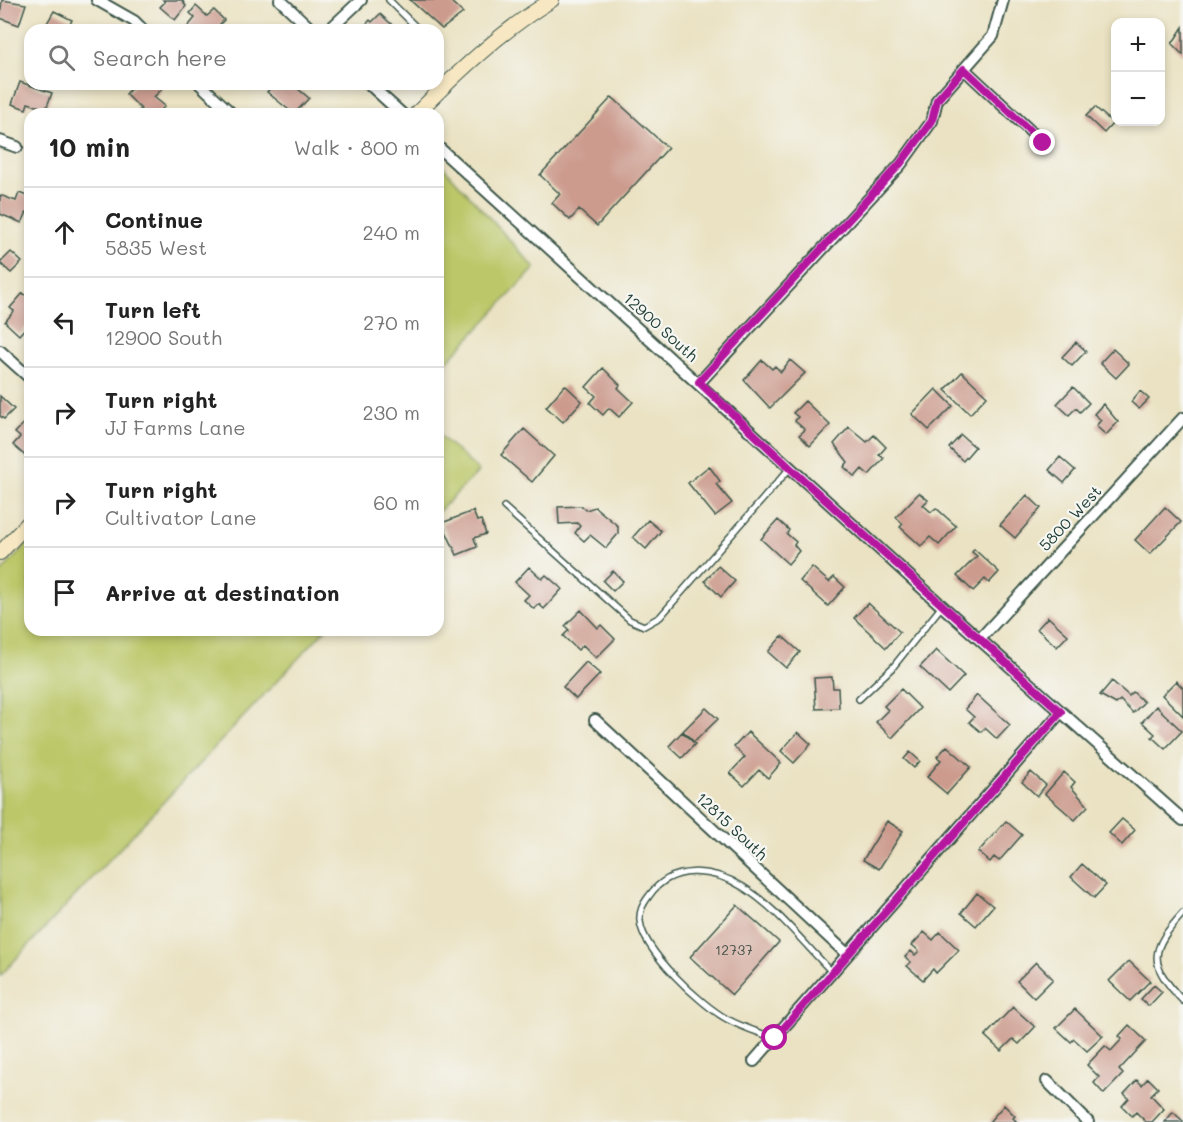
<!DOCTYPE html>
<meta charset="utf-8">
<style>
:root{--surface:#fff;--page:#f6f6f6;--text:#222;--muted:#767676;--line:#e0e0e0}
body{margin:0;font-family:Mali,sans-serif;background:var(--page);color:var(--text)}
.controls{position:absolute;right:18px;top:18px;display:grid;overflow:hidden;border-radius:12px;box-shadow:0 3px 9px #0003}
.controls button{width:54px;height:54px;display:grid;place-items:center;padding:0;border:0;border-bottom:2px solid var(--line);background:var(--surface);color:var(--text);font:30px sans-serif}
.stop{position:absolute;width:18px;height:18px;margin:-14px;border:4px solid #b5179e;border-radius:50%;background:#fff}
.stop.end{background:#b5179e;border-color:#fff;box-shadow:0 2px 6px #0008}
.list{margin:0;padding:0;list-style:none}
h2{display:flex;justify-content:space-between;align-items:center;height:78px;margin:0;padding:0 24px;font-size:26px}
h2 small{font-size:20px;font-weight:400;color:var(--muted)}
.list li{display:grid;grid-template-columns:39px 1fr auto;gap:18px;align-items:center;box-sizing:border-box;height:90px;padding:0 24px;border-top:2px solid var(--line)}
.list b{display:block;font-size:22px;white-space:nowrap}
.list p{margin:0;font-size:20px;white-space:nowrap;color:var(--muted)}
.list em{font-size:20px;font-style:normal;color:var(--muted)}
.icon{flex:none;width:33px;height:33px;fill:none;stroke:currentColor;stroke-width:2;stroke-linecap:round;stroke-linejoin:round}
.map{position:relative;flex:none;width:1183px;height:1122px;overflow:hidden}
.search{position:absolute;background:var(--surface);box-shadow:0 3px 9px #0003;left:24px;top:24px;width:420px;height:66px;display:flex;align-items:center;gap:15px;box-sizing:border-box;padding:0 21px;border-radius:18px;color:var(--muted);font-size:22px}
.panel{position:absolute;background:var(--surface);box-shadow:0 3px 9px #0003;left:24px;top:108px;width:420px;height:528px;border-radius:18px}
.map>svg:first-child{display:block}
.green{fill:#bcc769;stroke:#6e824e;stroke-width:1.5}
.building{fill:#cc9b8e}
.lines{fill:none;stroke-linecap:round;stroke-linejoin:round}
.service-casing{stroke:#3d5649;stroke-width:8}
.minor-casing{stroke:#3d5649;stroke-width:14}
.secondary-casing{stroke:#3d5649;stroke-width:16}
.service{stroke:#fff;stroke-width:5}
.minor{stroke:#fff;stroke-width:10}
.secondary{stroke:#f7e8c3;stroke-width:14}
.route{stroke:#b5179e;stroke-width:8}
.labels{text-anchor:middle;stroke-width:4.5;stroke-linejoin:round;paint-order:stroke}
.number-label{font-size:14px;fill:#4a544a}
.street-label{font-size:16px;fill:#1f3d34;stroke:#f6f6f2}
</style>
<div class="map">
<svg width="1183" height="1122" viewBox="0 0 1183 1122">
<rect width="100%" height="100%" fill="#f6f6f2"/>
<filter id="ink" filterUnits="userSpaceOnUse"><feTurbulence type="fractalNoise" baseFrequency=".0167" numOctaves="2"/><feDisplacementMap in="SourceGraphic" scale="12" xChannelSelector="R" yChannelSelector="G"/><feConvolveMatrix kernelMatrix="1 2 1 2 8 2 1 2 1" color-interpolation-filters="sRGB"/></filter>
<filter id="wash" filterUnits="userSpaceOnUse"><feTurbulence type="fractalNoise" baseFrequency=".008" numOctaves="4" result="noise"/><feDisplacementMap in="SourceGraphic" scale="24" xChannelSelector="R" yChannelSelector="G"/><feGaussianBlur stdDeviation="1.35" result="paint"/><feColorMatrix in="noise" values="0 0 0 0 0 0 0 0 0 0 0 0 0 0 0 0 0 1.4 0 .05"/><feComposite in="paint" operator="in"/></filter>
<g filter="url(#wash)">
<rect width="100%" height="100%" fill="#eae2c2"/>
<path class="green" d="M438 161 535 268 438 371Z
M438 434 479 471 438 512Z
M30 541V630H325L0 976V573Z"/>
<g id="blocks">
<path class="building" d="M2 0 26 4 19 25 0 18Z
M163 0H182L186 6 175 20 160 7 165 2Z
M410 0H449L463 13 442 29Z
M196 6 207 16 214 10 224 20 220 24 227 30H185L195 18 190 13Z
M54 11 72 20 69 26 77 30H52L46 25Z
M380 14 398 30H361L370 20 372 22Z
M1183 27V55L1172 44Z
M20 82 52 93 46 109 28 103 26 109 12 104Z
M135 84H156L162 89 154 97 165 106 157 114 137 113 141 109 126 94Z
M274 84H292L309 98 294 114 267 92Z
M612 97 668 148 597 226 579 210 570 220 552 203 560 194 540 175Z
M1095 107 1113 123 1104 133 1086 116Z
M19 193 30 197V213L27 212 22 223 0 214V195L16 201Z
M11 252 22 262 11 273 0 263Z
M23 293 30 299V323L19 335 5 322 14 311 10 308Z
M1076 342 1086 351 1072 366 1062 357Z
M1113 349 1129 364 1116 378 1100 363Z
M762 360 772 369 775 366 781 372 790 360 805 373 770 408 744 380Z
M603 368 620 385 618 388 633 402 619 417 609 408 603 415 590 403 596 396 586 387Z
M962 372 987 396 970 414 945 390Z
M565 385 582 401 563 422 546 407Z
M1073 387 1089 403 1080 412 1076 408 1069 415 1057 404Z
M936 389 953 406 929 430 912 414Z
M1140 391 1149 399 1139 409 1131 402Z
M0 396 14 409 4 419 0 416Z
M805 401 830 425 810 446 799 435 805 430 795 421 798 417 793 413Z
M1103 404 1118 422 1106 435 1096 426 1101 420 1094 414Z
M24 423 30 428V460L13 445 20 437 15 433Z
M849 427 867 442 874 435 886 447 879 455 884 458 869 475 862 469 855 477 844 467 848 462 834 444Z
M524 429 554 456 532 482 501 455Z
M961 435 975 447 963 461 949 448Z
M1060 457 1075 470 1064 483 1049 470Z
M709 466 720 481 716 484 732 503 715 516 688 483Z
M919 493 928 500 923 505 931 512 936 508 956 526 939 545 930 537 921 546 900 527 903 524 896 517Z
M1027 495 1041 508 1015 538 1000 525Z
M582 506 586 510 595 507 618 526V534L606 548 590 535 584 541 575 533 580 526 577 523 559 524 558 507Z
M1165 507 1181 522 1150 554 1135 540Z
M473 511 477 521 481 520 486 534 474 538 477 547 457 555 442 523Z
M648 520 661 531 646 549 633 537Z
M778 520 789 530 787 534 796 542 794 545 799 551 788 564 761 539Z
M974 549 999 572 989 583 985 579 973 591 957 576 977 556 972 552Z
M718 566 735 581 721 597 705 581Z
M529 567 542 579 546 575 562 589 544 609 539 604 534 609 524 600 529 595 515 582Z
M812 567 829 582 834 577 845 587 828 606 800 581Z
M613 571 623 581 613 591 603 581Z
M868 603 900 632 886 648 854 618Z
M581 610 598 628 601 625 615 639 596 658 583 645 578 650 563 636 569 630 565 626Z
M1048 617 1068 635 1057 647 1037 629Z
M782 636 800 652 786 668 768 652Z
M936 650 964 676 948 693 920 667Z
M586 662 600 674 576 699 563 687Z
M832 677 833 688H838L839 708 816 709 814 678Z
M1112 681 1129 696 1133 692 1144 702 1133 713 1120 700 1116 704 1100 695Z
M1176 681 1183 688V716L1162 695Z
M901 689 920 708 892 738 876 722 888 710 884 706Z
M977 695 1010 725 997 739 985 728 981 732 969 722 974 717 965 709Z
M1156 706 1182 731 1165 749 1152 737 1155 734 1142 722Z
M706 708 718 719 694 742 683 731Z
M682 732 695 744 682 758 669 746Z
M748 732 781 763 768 778 759 770 744 786 730 773 745 757 734 747Z
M798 732 811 744 794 763 781 751Z
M947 746 971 767 947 794 927 777 941 760 937 757Z
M910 752 920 761 914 768 904 759Z
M1031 772 1046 785 1037 796 1022 782Z
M1064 772 1075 782 1071 787 1088 806 1075 820 1045 794Z
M1122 819 1135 830 1122 845 1109 833Z
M887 821 903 831 879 869 863 860Z
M1006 821 1022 835 999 861 994 857 990 862 978 852Z
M1082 864 1106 885 1094 898 1071 877Z
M977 893 993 906 976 926 961 913Z
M737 905 779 942 732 995 690 957Z
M924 932 933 940 940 932 959 950 936 973 933 969 923 980 907 966 911 962 905 957 911 951 915 955 919 951 912 945Z
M1129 961 1150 981 1130 1001 1109 981Z
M1036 962 1053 979 1034 998 1017 981Z
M1154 985 1162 992 1149 1006 1141 999Z
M1013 1007 1035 1027 1019 1044 1013 1039 1001 1051 985 1036Z
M1075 1009 1103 1036 1087 1051 1074 1039 1071 1042 1056 1028Z
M1129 1025 1146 1041 1119 1070 1123 1074 1104 1094 1094 1083 1099 1077 1087 1065 1105 1046 1111 1051 1122 1039 1119 1036Z
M1148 1078 1158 1088 1151 1095 1164 1109 1152 1122H1146L1136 1112 1132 1116 1122 1106 1129 1098 1124 1094 1137 1080 1142 1085Z
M1004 1105 1015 1116 1013 1118 1017 1122H989Z
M1173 1112 1183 1121V1122H1165Z"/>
</g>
</g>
<g filter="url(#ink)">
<use href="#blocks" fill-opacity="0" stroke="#3d5649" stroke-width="1.5"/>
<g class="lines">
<g class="service-casing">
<path id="service" d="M389 0 419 30
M504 507 630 620 644 626 660 617 790 468
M859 699 893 667 942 606
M1183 913C1150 950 1147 963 1183 1001
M774 1038C758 1032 741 1027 727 1019 701 1005 643 951 640 921 639 911 643 904 649 896 671 864 712 868 743 887 778 909 803 943 832 972"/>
</g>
<g class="minor-casing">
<path id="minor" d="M97 0 134 21 143 30
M280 0 312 30
M329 30 361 0
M964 69 1043 143
M200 84 232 114
M369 84 402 114
M0 141 17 147
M438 147 942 606 1183 820
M0 351 30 378
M699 383 901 164 932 121 937 100 993 36 1003 0
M980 639 1183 418
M595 720 847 954
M754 1061 1061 712
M1047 1081 1088 1122"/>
</g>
<g class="secondary-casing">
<path id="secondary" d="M416 114C458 72 501 31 552 0
M0 553 30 521"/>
</g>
<use href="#service" class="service"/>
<use href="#minor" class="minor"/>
<use href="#secondary" class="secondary"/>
</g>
</g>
<g class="lines" filter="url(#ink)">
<path class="route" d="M775 1038 1061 712 790 468 699 382 900 164 932 121 937 100 964 69 1043 143"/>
</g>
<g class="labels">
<g class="number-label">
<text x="734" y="955">12737</text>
</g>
<g class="street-label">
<text transform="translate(661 327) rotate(42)" y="6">12900 South</text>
<text transform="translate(1070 518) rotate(-47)" y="6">5800 West</text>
<text transform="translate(732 826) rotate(43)" y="6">12815 South</text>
</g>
</g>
</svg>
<div class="controls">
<button>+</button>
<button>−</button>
</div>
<div class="stop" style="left:775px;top:1038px"></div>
<div class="stop end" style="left:1043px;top:143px"></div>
<div class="search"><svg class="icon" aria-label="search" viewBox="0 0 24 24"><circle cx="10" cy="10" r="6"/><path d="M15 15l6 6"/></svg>Search here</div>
<section class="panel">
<h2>10 min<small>Walk · 800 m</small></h2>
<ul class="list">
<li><svg class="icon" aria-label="ahead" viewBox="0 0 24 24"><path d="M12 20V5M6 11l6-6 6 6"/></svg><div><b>Continue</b><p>5835 West</p></div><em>240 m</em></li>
<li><svg class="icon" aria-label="left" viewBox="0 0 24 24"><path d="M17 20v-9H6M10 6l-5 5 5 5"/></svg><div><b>Turn left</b><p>12900 South</p></div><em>270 m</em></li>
<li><svg class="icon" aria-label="right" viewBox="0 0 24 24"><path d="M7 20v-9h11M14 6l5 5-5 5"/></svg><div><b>Turn right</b><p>JJ Farms Lane</p></div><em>230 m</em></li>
<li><svg class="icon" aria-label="right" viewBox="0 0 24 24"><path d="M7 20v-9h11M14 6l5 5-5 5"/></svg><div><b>Turn right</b><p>Cultivator Lane</p></div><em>60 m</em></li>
<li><svg class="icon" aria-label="arrive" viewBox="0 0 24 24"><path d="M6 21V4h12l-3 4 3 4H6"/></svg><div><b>Arrive at destination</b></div></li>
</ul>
</section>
</div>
